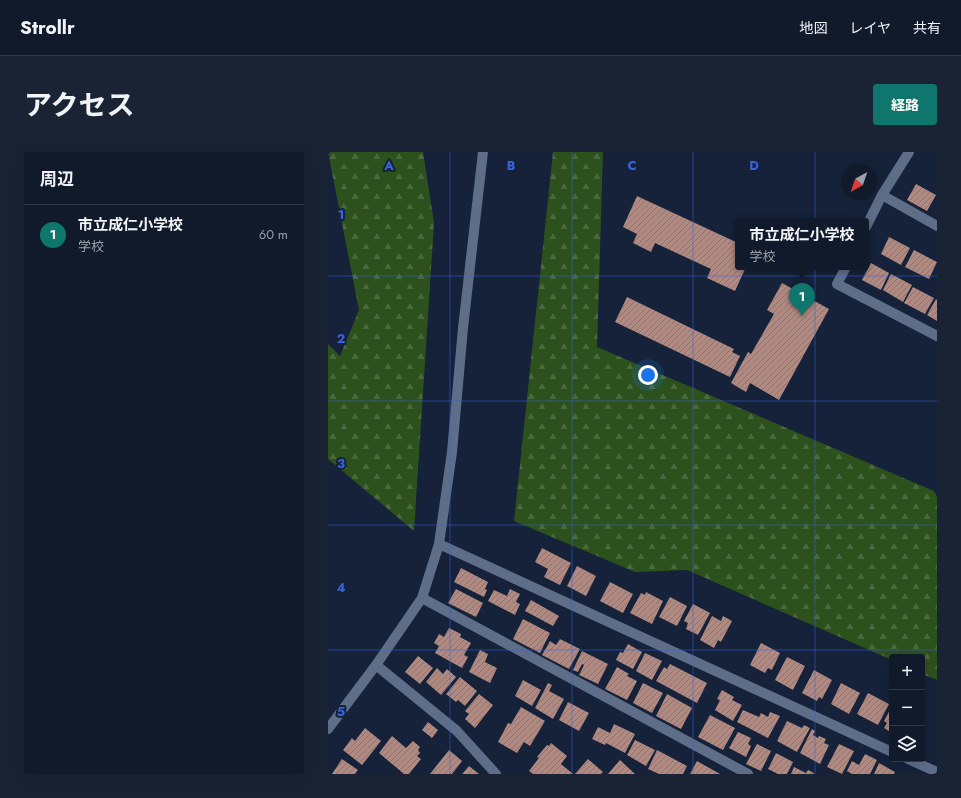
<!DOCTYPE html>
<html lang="ja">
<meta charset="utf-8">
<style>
:root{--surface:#101a2b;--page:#192333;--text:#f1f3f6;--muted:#9ca1a9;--line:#303847;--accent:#0f766e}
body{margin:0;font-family:Jost,"Noto Sans JP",sans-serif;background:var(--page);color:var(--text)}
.controls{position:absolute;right:12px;bottom:12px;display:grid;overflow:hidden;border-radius:4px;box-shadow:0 4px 16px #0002}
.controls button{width:36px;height:36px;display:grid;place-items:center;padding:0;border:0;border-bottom:1px solid var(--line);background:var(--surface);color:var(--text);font:20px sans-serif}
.compass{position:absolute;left:513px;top:12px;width:36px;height:36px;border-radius:50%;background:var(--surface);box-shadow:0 4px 16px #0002;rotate:220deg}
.you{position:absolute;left:320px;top:223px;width:14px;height:14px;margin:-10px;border:3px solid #fff;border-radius:50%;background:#1a73e8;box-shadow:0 0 0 6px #1a73e833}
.badge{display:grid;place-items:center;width:26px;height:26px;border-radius:50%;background:var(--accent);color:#fff;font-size:13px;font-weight:700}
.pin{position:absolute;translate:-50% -33px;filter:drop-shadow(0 1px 2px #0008)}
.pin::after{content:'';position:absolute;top:21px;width:14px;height:12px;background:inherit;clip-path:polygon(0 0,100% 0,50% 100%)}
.popup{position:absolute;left:407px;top:66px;width:134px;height:52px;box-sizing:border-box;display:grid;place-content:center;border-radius:4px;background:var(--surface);filter:drop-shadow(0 1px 3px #0005);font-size:13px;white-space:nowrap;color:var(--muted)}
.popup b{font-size:15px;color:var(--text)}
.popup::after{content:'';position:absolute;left:50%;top:100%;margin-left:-8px;border:8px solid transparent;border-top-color:var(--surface)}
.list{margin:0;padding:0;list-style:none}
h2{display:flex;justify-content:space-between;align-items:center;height:52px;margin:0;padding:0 16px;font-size:17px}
h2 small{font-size:13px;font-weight:400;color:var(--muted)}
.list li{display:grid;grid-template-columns:26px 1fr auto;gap:12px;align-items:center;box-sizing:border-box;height:60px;padding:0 16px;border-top:1px solid var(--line)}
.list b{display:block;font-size:15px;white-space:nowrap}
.list p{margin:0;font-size:13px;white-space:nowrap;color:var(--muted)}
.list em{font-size:13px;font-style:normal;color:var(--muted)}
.icon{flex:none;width:22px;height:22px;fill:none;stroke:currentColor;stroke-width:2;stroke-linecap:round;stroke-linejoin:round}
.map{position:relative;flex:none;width:609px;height:622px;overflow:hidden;border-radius:4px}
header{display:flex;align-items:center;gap:24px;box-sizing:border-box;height:56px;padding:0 20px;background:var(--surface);border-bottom:1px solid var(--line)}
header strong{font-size:19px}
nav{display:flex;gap:22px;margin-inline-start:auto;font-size:14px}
.intro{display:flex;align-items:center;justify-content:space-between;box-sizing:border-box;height:96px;padding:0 24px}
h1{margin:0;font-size:28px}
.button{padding:10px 18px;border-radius:4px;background:var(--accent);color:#fff;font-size:14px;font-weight:700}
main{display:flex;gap:24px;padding:0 24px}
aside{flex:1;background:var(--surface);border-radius:4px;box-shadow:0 4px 16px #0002}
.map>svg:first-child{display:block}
.forest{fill:url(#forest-firs)}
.building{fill:url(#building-hatch)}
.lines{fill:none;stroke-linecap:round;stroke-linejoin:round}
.minor{stroke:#5e6e89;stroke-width:10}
.grid{fill:none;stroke:#3863db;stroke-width:1;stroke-opacity:0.55}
.grid-label{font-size:13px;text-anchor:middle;font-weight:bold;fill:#3863db;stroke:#152239;stroke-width:4;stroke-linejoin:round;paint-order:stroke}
</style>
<header>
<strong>Strollr</strong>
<nav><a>地図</a><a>レイヤ</a><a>共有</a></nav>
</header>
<div class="intro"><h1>アクセス</h1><a class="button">経路</a></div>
<main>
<aside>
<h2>周辺<small></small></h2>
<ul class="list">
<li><span class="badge">1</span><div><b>市立成仁小学校</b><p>学校</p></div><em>60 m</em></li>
</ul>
</aside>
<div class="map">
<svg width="609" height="622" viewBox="0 0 609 622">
<defs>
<pattern id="forest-firs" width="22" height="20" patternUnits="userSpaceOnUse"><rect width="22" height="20" fill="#2d511d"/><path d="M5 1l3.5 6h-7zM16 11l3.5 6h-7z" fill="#4a693e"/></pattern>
<pattern id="building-hatch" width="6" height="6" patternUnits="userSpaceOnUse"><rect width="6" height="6" fill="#af8a83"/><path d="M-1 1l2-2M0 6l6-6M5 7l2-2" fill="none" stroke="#8d7471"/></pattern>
</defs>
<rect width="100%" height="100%" fill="#152239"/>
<path class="forest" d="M0 0H95L106 71 86 379 0 307V192L12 204 31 158Z
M225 0H275L269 195 606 339 609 345V528L594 522V505H564V508L359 418 307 420 186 369Z"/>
<path class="building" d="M588 32 608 43 599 59 579 48Z
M309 44 410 91V115H418L407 139 379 126 383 117 327 91 323 100 305 91 309 82 295 75Z
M561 85 582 96 573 113 553 102Z
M586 98 609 110 601 127 577 115Z
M543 111 561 121 553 138 534 128Z
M563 122 584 133 575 150 555 138Z
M454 131 501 157 451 248 422 231 418 240 403 231 420 200 423 202 446 162 439 158Z
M585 135 606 146 597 162 576 151Z
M299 145 406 197 404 200 412 204 402 225 287 170Z
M608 147 609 148V169L599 163Z
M214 396 243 411 232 433 216 425 220 417 207 410Z
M249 414 268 424 258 444 239 434Z
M133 416 160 430 157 437 159 438 156 445 126 430Z
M282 430 305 442 295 461 272 449Z
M128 437 155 451 148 465 120 451Z
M182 437 192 442 188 450 192 452 187 463 160 449 166 438 179 444Z
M318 440 335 449 324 472 302 461 313 441 317 443Z
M342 445 359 454 349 474 331 465Z
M203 448 231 464 225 474 197 459Z
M365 452 382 461 370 483 358 477 360 471 356 469Z
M384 464 393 469 395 464 404 469 393 490 390 488 386 496 372 488Z
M195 467 222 481 212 501 185 487Z
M121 476 133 482 132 485 143 491 136 503 140 505 134 516 107 501 111 494 106 491 111 482 116 485Z
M232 487 252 497 241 517 214 503 222 489 228 493Z
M433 491 452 501 444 518 440 516 437 521 422 513Z
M300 492 314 500 305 517 288 508 292 500 295 501Z
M152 498 160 502 157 510 169 516 162 531 141 520Z
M254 499 280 512 270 532 251 523 256 513 254 512 250 520 245 518Z
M317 501 334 509 324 528 308 519Z
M90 504 105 516 92 532 77 520Z
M459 505 477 514 465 538 447 528Z
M342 512 379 531 369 551 328 529 336 515 339 517Z
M289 515 301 522 299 524 309 529 299 548 277 537Z
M109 516 115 522 119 517 128 525 113 543 98 530Z
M486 518 504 528 494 547 491 545 489 549 474 541Z
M132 525 149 539 137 554 130 548 128 550 118 542Z
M195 528 213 538 204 554 187 544Z
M220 531 224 533 221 539 236 547 225 567 207 556Z
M315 531 335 541 324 561 305 551Z
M513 531 532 541 521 562 503 552Z
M394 538 406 545 404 548 414 553 405 569 387 558 392 548 389 547Z
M540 541 561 552 550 573 529 562Z
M151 542 165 553 147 576 137 567 141 562 137 559Z
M339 542 364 556 353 577 328 564Z
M240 550 261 561 251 579 231 568Z
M564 554V581L556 576 559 571 556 569Z
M193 555 217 569 202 594 196 590 189 601 170 590 180 571 183 572Z
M415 558 431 565 433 561 440 565 442 560 452 564 440 586 409 570Z
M382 563 407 576 395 598 370 585Z
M459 569 474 576 476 573 482 576 469 600 449 589Z
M100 570 110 578 104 586 94 578Z
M286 572 307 582 297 601 278 591 277 593 264 587 270 575 282 581Z
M37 576 53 589 34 613 15 598 24 586 27 589Z
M484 577 487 579 485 583 490 586 491 584 498 587 496 591 501 593 492 612 472 601Z
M410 580 423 586 420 592 423 594 418 605 401 596Z
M64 584 78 596 85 589 92 595 90 598 92 601 89 604 93 607 81 622H76L51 601Z
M307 588 327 598 318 614 299 603Z
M223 591 239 604 233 612 245 622H205L201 619 211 606 209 605 219 593 221 594Z
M429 592 443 599 433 619 418 612Z
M511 592 526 599 514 622 499 615Z
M121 598 134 609 124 622H102Z
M329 598 359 614 355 622H331L320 617Z
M448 601 465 610 459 622H450L440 617Z
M537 602 549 608 542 622H524L519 619 524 609 531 613Z
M14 607 30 618 27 622H4Z
M260 607 275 620 273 622H247Z
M292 608 307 622H280Z
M369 609 392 622H362Z
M551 611 567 620 566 622H546Z
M141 614 151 622H134Z
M466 615 478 621 480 618 486 621 485 622H463Z"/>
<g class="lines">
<path class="minor" d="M554 43 609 74
M538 75 554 43 581 0
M518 115 509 132 609 184
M111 392 564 600
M94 446 420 622
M48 513 129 579 168 622
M0 577 48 513 94 446 111 392 124 300 135 176 155 0
M580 607 609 620"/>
</g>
<path class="grid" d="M122 0V622M244 0V622M365 0V622M487 0V622M0 124H609M0 249H609M0 373H609M0 498H609"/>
<g class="grid-label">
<text x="61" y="18">A</text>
<text x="183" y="18">B</text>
<text x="304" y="18">C</text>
<text x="426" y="18">D</text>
<text x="13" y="67">1</text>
<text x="13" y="191">2</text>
<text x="13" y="316">3</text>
<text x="13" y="440">4</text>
<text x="13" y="564">5</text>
</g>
</svg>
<div class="controls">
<button>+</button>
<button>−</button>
<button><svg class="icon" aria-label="layers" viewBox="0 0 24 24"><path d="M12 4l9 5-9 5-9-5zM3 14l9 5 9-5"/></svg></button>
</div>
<svg class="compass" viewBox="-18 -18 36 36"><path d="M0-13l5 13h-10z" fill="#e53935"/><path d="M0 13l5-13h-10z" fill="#9ca1a9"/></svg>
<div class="you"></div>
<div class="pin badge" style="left:474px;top:164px">1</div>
<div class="popup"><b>市立成仁小学校</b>学校</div>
</div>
</main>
